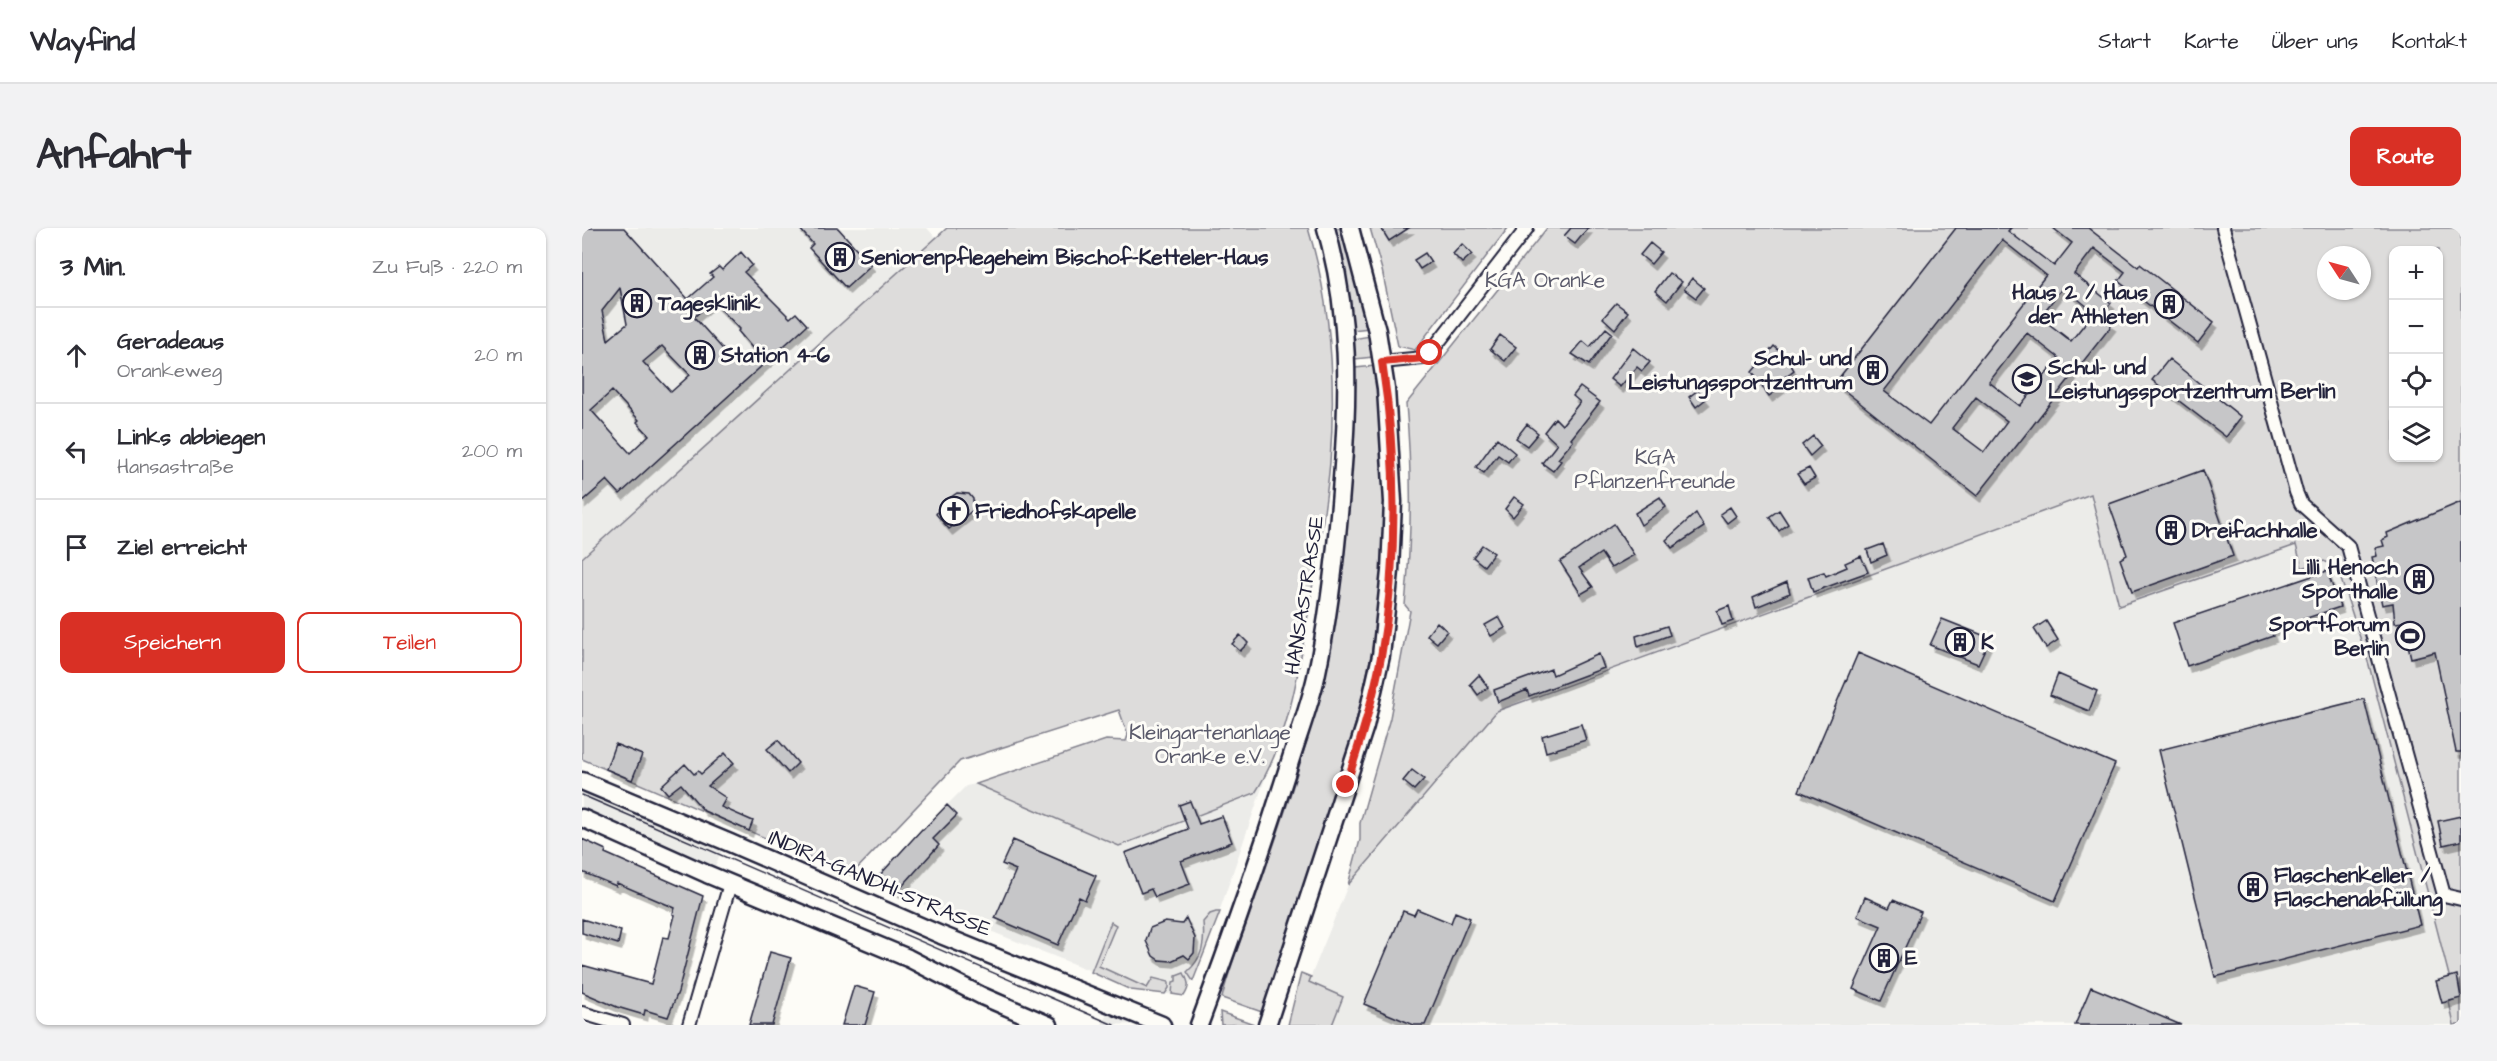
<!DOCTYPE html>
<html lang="de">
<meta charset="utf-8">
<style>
:root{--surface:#fff;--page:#f2f2f3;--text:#2b2b33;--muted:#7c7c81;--line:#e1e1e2;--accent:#d93025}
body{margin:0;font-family:"Architects Daughter",sans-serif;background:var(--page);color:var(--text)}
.controls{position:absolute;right:18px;top:18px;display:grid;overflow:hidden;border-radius:12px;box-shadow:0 2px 4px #0004}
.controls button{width:54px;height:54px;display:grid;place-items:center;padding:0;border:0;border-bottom:2px solid var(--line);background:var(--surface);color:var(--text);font:30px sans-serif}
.compass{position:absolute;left:1735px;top:18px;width:54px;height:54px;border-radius:50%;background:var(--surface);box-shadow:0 2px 4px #0004;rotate:306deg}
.stop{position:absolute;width:18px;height:18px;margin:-14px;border:4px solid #d93025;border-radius:50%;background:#fff}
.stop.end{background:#d93025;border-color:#fff;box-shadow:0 2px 6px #0008}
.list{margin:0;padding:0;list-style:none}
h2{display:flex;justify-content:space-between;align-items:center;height:78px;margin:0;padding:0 24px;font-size:26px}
h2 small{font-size:20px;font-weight:400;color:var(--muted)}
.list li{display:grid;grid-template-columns:39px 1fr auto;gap:18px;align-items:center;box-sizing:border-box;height:96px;padding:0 24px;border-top:2px solid var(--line)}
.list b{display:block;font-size:22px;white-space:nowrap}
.list p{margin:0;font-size:20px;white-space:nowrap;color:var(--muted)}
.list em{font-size:20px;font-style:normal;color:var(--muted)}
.actions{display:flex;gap:12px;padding:18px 24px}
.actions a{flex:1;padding:14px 0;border:2px solid var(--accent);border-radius:12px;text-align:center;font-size:21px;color:var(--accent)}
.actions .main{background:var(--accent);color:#fff}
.icon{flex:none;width:33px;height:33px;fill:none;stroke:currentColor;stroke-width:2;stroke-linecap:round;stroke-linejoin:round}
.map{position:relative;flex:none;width:1879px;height:797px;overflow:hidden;border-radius:12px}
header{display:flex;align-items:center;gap:36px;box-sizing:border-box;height:84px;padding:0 30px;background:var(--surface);border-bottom:2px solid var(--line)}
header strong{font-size:28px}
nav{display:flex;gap:33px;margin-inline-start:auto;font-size:21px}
.intro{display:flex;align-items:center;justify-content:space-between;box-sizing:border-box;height:144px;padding:0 36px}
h1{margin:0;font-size:42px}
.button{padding:15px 27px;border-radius:12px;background:var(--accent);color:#fff;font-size:21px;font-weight:700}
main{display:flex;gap:36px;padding:0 36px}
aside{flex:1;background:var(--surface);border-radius:12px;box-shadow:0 2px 4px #0004}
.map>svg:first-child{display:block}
.built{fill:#ecece9}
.green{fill:#dddcdb;stroke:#807f8b;stroke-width:1.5;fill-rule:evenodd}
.building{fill:#c6c6c8;stroke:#22223b;stroke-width:1.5;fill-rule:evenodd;filter:url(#shadow)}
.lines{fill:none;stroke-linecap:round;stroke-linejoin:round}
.minor-casing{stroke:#22223b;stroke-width:16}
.secondary-casing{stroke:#22223b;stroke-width:21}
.minor{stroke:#fdfcf7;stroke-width:12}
.secondary{stroke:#fdfcf7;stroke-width:16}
.tram{stroke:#22223b;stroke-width:1.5}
.route{stroke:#d93025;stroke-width:8}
.labels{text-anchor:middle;stroke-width:6;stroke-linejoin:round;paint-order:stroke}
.poi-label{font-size:21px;font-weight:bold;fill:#22223b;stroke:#fdfcf7;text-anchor:start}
.park-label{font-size:21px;fill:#5a5a6b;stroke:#fdfcf7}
.street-label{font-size:21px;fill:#22223b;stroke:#fdfcf7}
</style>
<header>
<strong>Wayfind</strong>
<nav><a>Start</a><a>Karte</a><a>Über uns</a><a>Kontakt</a></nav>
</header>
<div class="intro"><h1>Anfahrt</h1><a class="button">Route</a></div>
<main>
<aside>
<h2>3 Min.<small>Zu Fuß · 220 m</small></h2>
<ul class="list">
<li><svg class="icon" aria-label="ahead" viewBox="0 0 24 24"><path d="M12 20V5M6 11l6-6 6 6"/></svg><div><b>Geradeaus</b><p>Orankeweg</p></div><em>20 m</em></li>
<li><svg class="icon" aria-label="left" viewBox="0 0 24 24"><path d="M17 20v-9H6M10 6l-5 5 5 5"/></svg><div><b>Links abbiegen</b><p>Hansastraße</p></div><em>200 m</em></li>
<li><svg class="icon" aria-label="arrive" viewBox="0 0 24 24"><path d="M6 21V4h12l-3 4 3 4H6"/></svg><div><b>Ziel erreicht</b></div></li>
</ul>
<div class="actions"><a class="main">Speichern</a><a>Teilen</a></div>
</aside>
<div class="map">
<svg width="1879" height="797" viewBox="0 0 1879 797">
<defs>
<filter id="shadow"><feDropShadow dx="3.5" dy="6" stdDeviation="0" flood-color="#0004"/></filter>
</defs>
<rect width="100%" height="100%" fill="#fdfcf7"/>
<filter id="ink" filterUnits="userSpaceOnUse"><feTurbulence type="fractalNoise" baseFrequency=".0167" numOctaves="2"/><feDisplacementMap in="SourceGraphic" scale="12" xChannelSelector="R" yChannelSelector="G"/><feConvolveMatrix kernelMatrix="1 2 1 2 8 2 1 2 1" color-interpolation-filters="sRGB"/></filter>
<g filter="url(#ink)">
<path class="built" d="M0 0H345L354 10 0 330Z
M1626 0 1537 378 1715 317 1720 339 1742 333 1755 339 1787 437 1873 772 1867 774 1872 797H750L761 769 727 753 766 657 915 483 1337 329Z
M684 548 622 728 602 768 560 763 287 655 384 558 394 556 537 618 673 565Z
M0 561 141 619 132 641 0 581Z
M525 785 557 796 520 797Z"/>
<path class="green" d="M365 0H726C749 75 754 156 748 234 744 281 735 327 728 374 718 436 708 511 673 565L537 618 394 556 524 512 544 513 546 507 537 482 378 533 269 647 0 531V330Z
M750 0H763L787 100 770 102Z
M788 0H926L833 122 816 118 800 42Z
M965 0H1879V797H1872L1867 774 1873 771 1787 437 1755 339 1742 333 1720 340 1714 317 1537 378 1509 266 915 483 766 657 778 612V595L808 490 828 383 823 377C830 309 830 243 824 176ZM1812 22H1856V230H1812ZM1744 27H1780V63H1744Z
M788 108 791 129 773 131 770 111Z
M793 138C802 208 809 281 801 351 789 454 759 553 726 651 712 693 699 745 680 784L640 770C647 740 660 710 670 680 690 623 710 566 726 508 759 393 772 259 773 140Z
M634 684H638L611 753 605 744C621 730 623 715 621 694L628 686Z
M529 694 534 697 517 738 565 760 571 750 587 754V760L583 766 549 762 509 744Z
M602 745C607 755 608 759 602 768L590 766 591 754 594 753V748Z
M719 745 729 749 727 754 761 769 750 797H706Z
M638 784 672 796 639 797Z"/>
<path class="building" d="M0 0H42L106 71 131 49 128 46 137 39 140 42 159 24 170 37 162 44 208 90 214 85 225 97 38 266 25 252 0 274ZM38 60 45 96 26 112 20 83ZM131 73 158 101 156 103 172 122 156 138 112 89ZM80 118 108 147 89 164 61 134ZM30 163 57 192 55 194 67 207 48 225 9 182Z
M217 0H256L289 37 264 60 227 20 231 16Z
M799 0H827L807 13Z
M989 0H1006L993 16 982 8Z
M1374 0H1429L1426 3 1472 38 1490 15 1471 0H1506L1556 39 1558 36 1632 94 1616 115 1536 53 1543 44 1512 20 1492 46 1529 75 1518 88 1530 97 1395 268 1253 155ZM1420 12 1464 47 1347 197 1302 163ZM1481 59 1512 84 1489 113 1458 89ZM1445 105 1477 130 1438 178 1407 154ZM1394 169 1425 193 1402 224 1370 200Z
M1068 15 1079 24 1069 36 1058 27Z
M880 16 890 26 880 35 871 26Z
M843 25 849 34 838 41 832 32Z
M1087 45 1100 54 1085 73 1073 63Z
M1110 50 1122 60 1114 70 1102 61Z
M1034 75 1046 84 1033 101 1021 90Z
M1024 100 1030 105 1007 137 990 126 1001 113 1008 119Z
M918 107 934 119 923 133 908 121Z
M1192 118 1204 129 1212 142 1196 154 1199 159 1187 168 1170 144Z
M1051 120 1068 134 1060 143 1055 139 1038 159 1028 151Z
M1587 131 1659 189 1644 209 1570 152Z
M998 159 1018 174 989 211 991 213 976 231 979 233 971 243 960 235 975 216 962 204 973 190 980 197 998 174 991 168Z
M1116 162 1124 171 1114 179 1107 169Z
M945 196 956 205 945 218 934 210Z
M1231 208 1239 218 1228 228 1220 217Z
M915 210 933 225 926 234 916 227 902 245 894 239Z
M1227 240 1233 250 1222 256 1215 246Z
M1621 242 1651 328 1550 364 1538 331 1545 327 1527 276Z
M375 265 387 266 391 271V282L367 301 354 286 362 274Z
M932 269 942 276 931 289 923 281Z
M1078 269 1084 279 1059 297 1053 285Z
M1879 274V524H1874L1853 424 1829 430 1821 394 1813 395 1811 375 1800 377 1790 329 1795 328 1793 320 1802 318 1800 312 1806 309 1805 305Z
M1148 279 1154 288 1145 295 1138 286Z
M1197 282 1206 296 1197 303 1187 289Z
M1114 285 1122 299 1090 320 1084 312Z
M1032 296 1052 327 1029 340 1019 325 997 340 1011 359 999 366 978 334Z
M1301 316 1305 327 1289 334 1285 322Z
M900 317 912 325 902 338 891 329Z
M1279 328 1286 344 1231 364 1226 349 1242 344 1244 348 1265 339 1263 335Z
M1745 343 1758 379 1689 402 1691 408 1605 438 1591 395Z
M1205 354 1208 365 1174 379 1171 369Z
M1147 378 1151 393 1140 397 1135 383Z
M917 389 923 400 909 408 903 397Z
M1360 391 1408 410 1396 436 1348 417Z
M1464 393 1476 412 1464 420 1452 401Z
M855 394 865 403 855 415 845 407Z
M1085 398 1088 407 1056 419 1054 408Z
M658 407 666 415 658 423 650 416Z
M1276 425 1533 536 1473 673 1217 563Z
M1017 426 1022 440 947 468 945 462 916 474 912 462 969 441 971 447Z
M1476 446 1515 463 1507 483 1468 467Z
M897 447 906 459 896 467 888 456Z
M1782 471 1838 697 1633 749 1577 522Z
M999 496 1004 512 964 524 960 508Z
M196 512 216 535 206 545 185 521Z
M33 516 60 527 50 552 24 541Z
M143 525 152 535 126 558 144 570 139 579 171 593 167 603 122 583 99 556 86 566 79 558 103 536 112 546 116 543 119 546Z
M830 542 842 551 832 562 821 553Z
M608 573 617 596 640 588 650 614 599 633 608 656 573 669 569 661 559 665 543 625 606 601 597 577Z
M365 577 375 587 351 611 357 617 315 664 297 648 340 601 341 602Z
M1879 588V613L1861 617 1856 593Z
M0 611 24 622 23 625 121 668 96 764 86 789 63 782 62 787 35 779 0 764V737L69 756 81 709 87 710 93 687 91 686 93 680 35 655 34 658 0 644Z
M431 612 514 648 503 672 497 669 476 717 413 690 434 642 420 636Z
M1283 669 1307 680 1311 672 1339 684 1299 773 1271 761 1299 698 1275 688Z
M835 681 869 695 873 684 888 690 843 797H832L782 776 821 683 832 687Z
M604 690 613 710 612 725 607 731 602 727 589 733 577 732 571 728 564 713 568 700 583 694 600 696Z
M0 691 39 703 36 716 0 705Z
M188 724 209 730 190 797H167Z
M1875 747 1879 770 1860 775 1854 753Z
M272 758 293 764 283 797H260Z
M1509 759 1545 774 1599 797H1493Z"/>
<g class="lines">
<g class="minor-casing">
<path id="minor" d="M1641 0 1714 264 1719 276 1766 318 1862 667 1879 671
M800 134 841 130 848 125 945 0
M0 785 41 797
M107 797 148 656"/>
</g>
<g class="secondary-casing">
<path id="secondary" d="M0 553 148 615 359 707 580 797
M0 590 125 646 326 730 400 768 467 797
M617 797C649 712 679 626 706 540 715 510 727 480 734 449 748 384 755 317 760 251 767 164 768 85 744 0
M685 797 783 498 799 428 808 343 811 274 804 161 795 103 768 0"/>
</g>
<use href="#minor" class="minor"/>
<use href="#secondary" class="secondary"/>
<path class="tram" d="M0 567 532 797"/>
</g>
</g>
<g class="lines" filter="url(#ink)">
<path class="route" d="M764 557C778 515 791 473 799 429 816 333 815 230 800 134L842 130 848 125"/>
</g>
<defs>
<g id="building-ring" transform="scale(1.5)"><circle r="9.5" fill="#fdfcf7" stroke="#22223b" stroke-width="1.5"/><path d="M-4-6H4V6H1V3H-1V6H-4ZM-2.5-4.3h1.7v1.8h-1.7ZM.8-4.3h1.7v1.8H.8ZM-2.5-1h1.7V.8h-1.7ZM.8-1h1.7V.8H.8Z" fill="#22223b"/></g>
<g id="school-ring" transform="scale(1.5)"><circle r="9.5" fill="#fdfcf7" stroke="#22223b" stroke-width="1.5"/><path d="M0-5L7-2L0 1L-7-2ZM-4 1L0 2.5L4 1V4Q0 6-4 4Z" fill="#22223b"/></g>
<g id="church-ring" transform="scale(1.5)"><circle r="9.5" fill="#fdfcf7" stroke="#22223b" stroke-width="1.5"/><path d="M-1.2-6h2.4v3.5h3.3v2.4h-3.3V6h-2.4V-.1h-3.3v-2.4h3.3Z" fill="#22223b"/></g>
<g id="stadium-ring" transform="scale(1.5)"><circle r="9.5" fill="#fdfcf7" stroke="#22223b" stroke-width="1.5"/><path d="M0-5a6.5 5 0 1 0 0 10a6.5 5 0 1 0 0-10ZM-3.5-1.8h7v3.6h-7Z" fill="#22223b"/></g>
</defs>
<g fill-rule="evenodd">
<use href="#building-ring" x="258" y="29"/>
<use href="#building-ring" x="55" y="75"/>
<use href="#building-ring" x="1587" y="76"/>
<use href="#building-ring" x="118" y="127"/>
<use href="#building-ring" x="1291" y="142"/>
<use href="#school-ring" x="1445" y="151"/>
<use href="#church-ring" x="372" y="283"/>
<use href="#building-ring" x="1589" y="302"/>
<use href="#building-ring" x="1837" y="351"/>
<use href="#stadium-ring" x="1828" y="408"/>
<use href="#building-ring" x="1378" y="414"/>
<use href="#building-ring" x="1671" y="659"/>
<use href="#building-ring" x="1302" y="730"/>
</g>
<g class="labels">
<g class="poi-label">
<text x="279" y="36">Seniorenpflegeheim Bischof-Ketteler-Haus</text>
<text x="1566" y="71" text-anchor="end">Haus 2 / Haus<tspan x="1566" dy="24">der Athleten</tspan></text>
<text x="76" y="82">Tagesklinik</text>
<text x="139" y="134">Station 4-6</text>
<text x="1270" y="137" text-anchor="end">Schul- und<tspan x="1270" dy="24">Leistungssportzentrum</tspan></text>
<text x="1466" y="146">Schul- und<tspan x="1466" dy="24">Leistungssportzentrum Berlin</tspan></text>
<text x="393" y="290">Friedhofskapelle</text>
<text x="1610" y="309">Dreifachhalle</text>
<text x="1816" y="346" text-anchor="end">Lilli Henoch<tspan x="1816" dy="24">Sporthalle</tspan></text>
<text x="1807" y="403" text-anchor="end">Sportforum<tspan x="1807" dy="24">Berlin</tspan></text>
<text x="1399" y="421">K</text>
<text x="1692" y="654">Flaschenkeller /<tspan x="1692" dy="24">Flaschenabfüllung</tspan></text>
<text x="1323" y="737">E</text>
</g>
<g class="park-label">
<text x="963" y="59">KGA Oranke</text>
<text x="1073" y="236">KGA<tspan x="1073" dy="24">Pflanzenfreunde</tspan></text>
<text x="628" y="511">Kleingartenanlage<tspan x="628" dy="24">Oranke e.V.</tspan></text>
</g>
<g class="street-label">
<text transform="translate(722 367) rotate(-81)" y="7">HANSASTRASSE</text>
<text transform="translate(298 655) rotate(23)" y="7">INDIRA-GANDHI-STRASSE</text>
</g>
</g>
</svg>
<div class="controls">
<button>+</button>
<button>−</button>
<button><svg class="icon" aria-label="locate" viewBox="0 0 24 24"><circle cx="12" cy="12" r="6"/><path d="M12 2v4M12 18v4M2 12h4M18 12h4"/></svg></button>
<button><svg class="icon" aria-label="layers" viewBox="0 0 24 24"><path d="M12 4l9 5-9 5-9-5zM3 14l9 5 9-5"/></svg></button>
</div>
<svg class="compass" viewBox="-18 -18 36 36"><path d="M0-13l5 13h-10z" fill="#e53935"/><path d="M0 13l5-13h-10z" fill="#7c7c81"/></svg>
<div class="stop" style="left:848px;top:125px"></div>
<div class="stop end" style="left:764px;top:557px"></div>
</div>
</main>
